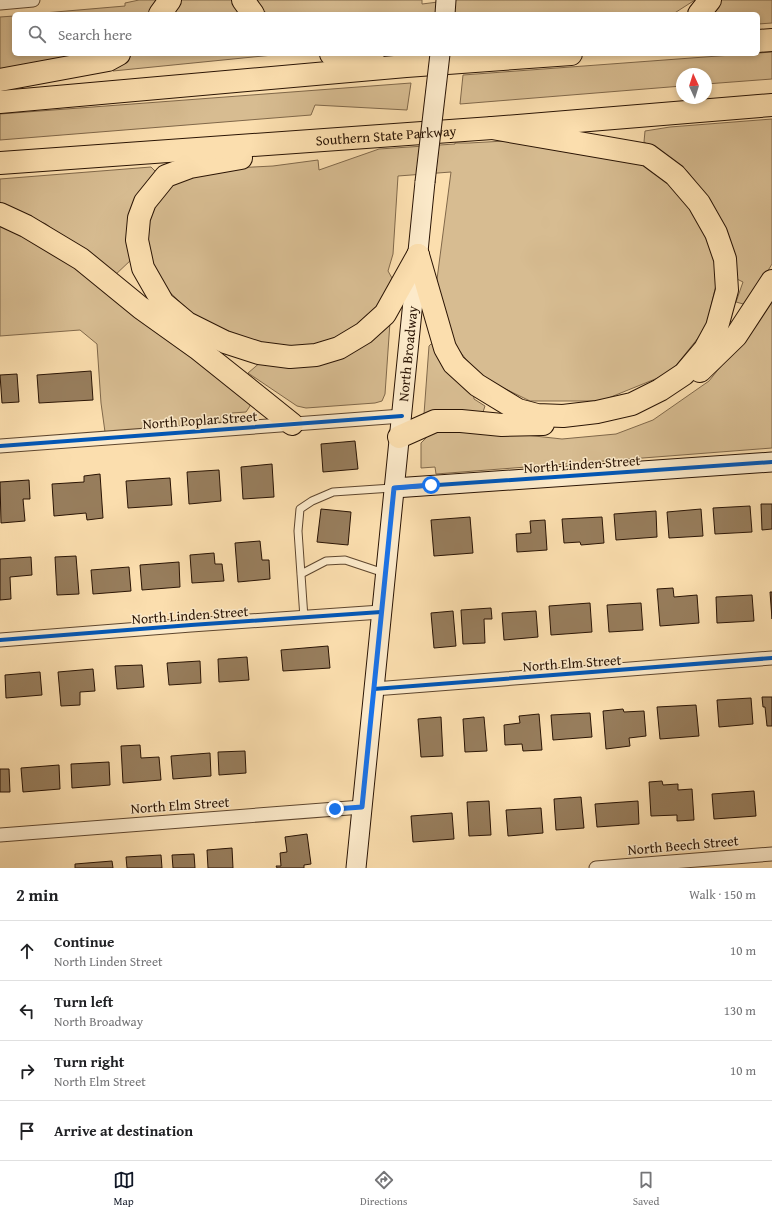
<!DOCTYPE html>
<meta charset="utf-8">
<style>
:root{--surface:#fff;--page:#f2f2f2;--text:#202124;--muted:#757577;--line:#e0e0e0;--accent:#111827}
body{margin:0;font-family:"Gentium Book Plus",serif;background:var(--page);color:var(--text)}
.compass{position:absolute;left:676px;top:68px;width:36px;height:36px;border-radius:50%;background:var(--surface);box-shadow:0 2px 6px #0003;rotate:356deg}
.stop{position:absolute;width:12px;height:12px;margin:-9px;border:3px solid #1a73e8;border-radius:50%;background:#fff}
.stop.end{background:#1a73e8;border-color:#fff;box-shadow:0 1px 4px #0008}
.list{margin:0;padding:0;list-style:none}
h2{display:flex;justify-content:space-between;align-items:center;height:52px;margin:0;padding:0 16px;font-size:17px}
h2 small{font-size:13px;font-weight:400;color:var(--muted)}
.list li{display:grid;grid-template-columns:26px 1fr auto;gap:12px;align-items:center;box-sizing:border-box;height:60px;padding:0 16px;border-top:1px solid var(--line)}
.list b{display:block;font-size:15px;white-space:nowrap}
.list p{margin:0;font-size:13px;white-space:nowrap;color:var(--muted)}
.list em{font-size:13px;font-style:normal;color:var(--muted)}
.icon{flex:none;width:22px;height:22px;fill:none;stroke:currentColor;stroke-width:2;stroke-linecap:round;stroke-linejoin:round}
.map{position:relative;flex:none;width:772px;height:868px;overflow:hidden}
.search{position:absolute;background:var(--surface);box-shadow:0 2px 6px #0003;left:12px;right:12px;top:12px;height:44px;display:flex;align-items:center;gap:10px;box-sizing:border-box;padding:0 14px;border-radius:6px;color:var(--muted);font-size:15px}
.sheet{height:292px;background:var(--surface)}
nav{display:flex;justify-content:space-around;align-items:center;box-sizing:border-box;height:56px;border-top:1px solid var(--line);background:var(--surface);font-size:11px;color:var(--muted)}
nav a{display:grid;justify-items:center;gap:2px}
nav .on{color:var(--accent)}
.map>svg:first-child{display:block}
.green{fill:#d7bc91;stroke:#80684a}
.building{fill:#977d5c;stroke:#2a1404}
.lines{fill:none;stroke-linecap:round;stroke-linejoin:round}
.lane-casing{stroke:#5e462e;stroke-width:9}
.street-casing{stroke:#5e462e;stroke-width:15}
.secondary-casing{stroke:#2a1404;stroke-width:21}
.highway-casing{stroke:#2a1404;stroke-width:24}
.lane{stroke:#fceaca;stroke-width:7}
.street{stroke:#fceaca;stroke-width:13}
.secondary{stroke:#fceaca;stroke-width:19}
.highway{stroke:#fbdeae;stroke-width:22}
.secondary-bridge-casing{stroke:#2a1404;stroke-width:21;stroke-linecap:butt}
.secondary-bridge{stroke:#fceaca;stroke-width:19}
.cycleway-casing{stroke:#fceaca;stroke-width:6}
.cycleway{stroke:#0057b8;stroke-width:4}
.route{stroke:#1a73e8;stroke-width:5}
.labels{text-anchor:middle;stroke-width:3;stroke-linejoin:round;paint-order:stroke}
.street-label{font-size:14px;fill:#2a1404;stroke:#fceaca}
</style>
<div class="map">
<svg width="772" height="868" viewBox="0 0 772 868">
<rect width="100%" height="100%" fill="#fbdeae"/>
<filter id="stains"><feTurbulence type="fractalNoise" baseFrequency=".005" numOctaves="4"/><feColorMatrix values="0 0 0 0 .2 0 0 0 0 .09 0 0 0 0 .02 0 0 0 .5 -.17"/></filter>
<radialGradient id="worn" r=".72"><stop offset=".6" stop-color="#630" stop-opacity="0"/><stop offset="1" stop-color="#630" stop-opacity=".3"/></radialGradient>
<path class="green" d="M139 0H162L152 14H32L125 6V3Z
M179 0H235L243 14H171Z
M257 0H422V4L454 0H695L673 14H268L261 9Z
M720 0H772V23L758 24V14H705Z
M14 16V54H98L0 73V17Z
M772 52V79L706 84V74H682V86L460 104 463 75Z
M134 54H283L113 71 112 65Z
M411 83 407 110 315 105 311 115 0 140V114Z
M772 119V264L747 305 736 302 743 282 735 278 727 235 711 201 687 171 644 142 645 131 670 127Z
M523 140 649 162 699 212 719 272 706 328 670 373 601 401H530L479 376 451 340 436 287 451 172 398 176 393 254 388 271 392 278 378 310 351 335 313 348 256 343 196 317 161 284 147 252 144 218 166 185 195 170 273 166 318 160 319 170 379 149 455 144V143H469Z
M151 167 157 173 140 191 128 235 132 259 113 277 46 224 0 204V179Z
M0 223 72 259 250 400V406L246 412 232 413 227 423 105 432 101 403 97 344 80 330 0 336Z
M772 295V448L436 474 435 467 421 468V443L428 436 444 428 479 430 562 439 616 434 653 420 709 381 740 342Z
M390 322 385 394 382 401 375 403 306 408 297 406 248 373 262 361Z
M431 344H435L473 389 474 399 485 406 483 412 446 410 426 416 424 414 429 346Z"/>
<path class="building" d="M91 371 93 400 39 403 37 375Z
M17 374 19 402 2 403 0 375Z
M355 441 358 469 323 472 321 444Z
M272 464 274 497 243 499 241 467Z
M219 470 221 501 189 504 187 472Z
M100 474 103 518 87 520 86 513 54 516 52 484 84 482V476Z
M170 478 172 505 128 508 126 481Z
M29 480 30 499H23L25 521 1 523 0 482Z
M761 504H772V529L762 530Z
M750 506 752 532 715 534 713 508Z
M321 509 351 512 348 545 317 542Z
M701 509 703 536 669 538 667 512Z
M656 511 657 537 616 540 614 514Z
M470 517 473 553 434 556 431 520Z
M602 517 604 543 581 545 580 542 564 543 562 519Z
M545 520 547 550 517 552 516 534 531 533 530 521Z
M260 541 262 560H269L270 579 238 582 235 543Z
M214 553 215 564H222L224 581 192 583 190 555Z
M76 556 79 594 57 595 55 557Z
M31 557 32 575 10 577 11 599 0 600V559Z
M179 562 180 587 142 590 140 565Z
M129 567 131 591 93 594 91 570Z
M673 588 674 597 697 595 699 623 660 626 657 589Z
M770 592H772V619Z
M752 595 754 621 717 623 716 597Z
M590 603 592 632 551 635 549 606Z
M641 603 643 630 609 632 607 605Z
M491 608 492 619H484L485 643 463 644 461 610Z
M453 611 456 646 434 648 431 613Z
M536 611 538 637 504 640 502 613Z
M328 646 330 668 283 671 281 650Z
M247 657 249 680 219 682 218 659Z
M200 661 201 683 169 685 167 663Z
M142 665 144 687 117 689 115 666Z
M93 669 95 691 80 692V705L61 706 58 672Z
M40 672 42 695 6 698 5 675Z
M762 697H772V726H767L765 707H763Z
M751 698 753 724 719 727 717 700Z
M696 705 699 736 660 739 657 707Z
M623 709 624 712 644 711 646 736 629 738 630 746 606 749 603 711Z
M590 713 592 737 553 740 551 715Z
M539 714 542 750 523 751 522 744 505 745 504 725 520 723 519 716Z
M441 717 443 756 421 757 418 719Z
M484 717 487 751 465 752 463 719Z
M140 745 141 758 159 757 161 780 123 783 121 746Z
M245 751 246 773 219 775 218 752Z
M210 753 211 776 173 779 171 756Z
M109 762 110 785 72 788 71 764Z
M59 765 60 789 23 792 21 768Z
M0 769H9L10 792H0Z
M662 781 663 785 678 784V790L692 789 694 820 677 821V815L651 816 649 782Z
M754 791 756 816 714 819 712 794Z
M581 797 584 828 556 830 554 799Z
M489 801 491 835 469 836 467 802Z
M638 801 639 824 597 827 595 804Z
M541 808 543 833 508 836 506 810Z
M452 813 454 839 413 842 411 816Z
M307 834 311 864 304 865V868H277L276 866H281L280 853 287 852 285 837Z
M232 848 233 868H208L207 850Z
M194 854 195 868H173L172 855Z
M161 855 162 868H127L126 857Z
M112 861 113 868H75V864Z"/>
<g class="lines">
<g class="lane-casing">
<path id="lane" d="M301 574 326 561 345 560 384 573
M304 618 298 531 300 509 312 501 333 492 392 488"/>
</g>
<g class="street-casing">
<path id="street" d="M0 3 33 0
M0 446 402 416
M0 640 191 625 381 612
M374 689 772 658
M0 835 362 807
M596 868 772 854"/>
</g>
<g class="secondary-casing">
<g id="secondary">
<path d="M445 14 446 0"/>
<path d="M394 488 772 462"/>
<path id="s1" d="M356 868 425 182"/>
</g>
</g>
<g class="highway-casing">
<g id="highway">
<path d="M243 0 253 14"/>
<path d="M160 14 170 0"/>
<path d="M699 14 710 0"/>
<path d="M758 41 772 40"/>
<path d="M331 54 374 62"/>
<path d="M0 80 108 60 119 54"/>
<path d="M0 102 406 66 571 54"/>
<path d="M241 158 190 167 166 176 145 202 139 218 137 240 143 268 163 303 187 323 225 342 259 353 290 357 316 355 339 348 364 333 385 314 418 255"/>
<path id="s2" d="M0 163 492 128 772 105"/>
<path d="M0 214 26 226 81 259 141 308 197 348 292 424"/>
<path d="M418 255 445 348 454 364 477 385 518 410 537 415 563 416 597 412 632 404 660 390 684 374 705 349 717 327 727 290 725 259 716 233 699 203 675 175 648 155 492 128"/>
<path d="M700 371 736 336 772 281"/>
<path d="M399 437 435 421H461L502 425 543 424"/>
</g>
</g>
<use href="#lane" class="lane"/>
<use href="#street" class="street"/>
<use href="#secondary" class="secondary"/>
<use href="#highway" class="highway"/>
<g class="secondary-bridge-casing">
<path id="secondary-bridge" d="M425 182 440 54"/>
</g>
<use href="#secondary-bridge" class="secondary-bridge"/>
<g class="cycleway-casing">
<path id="cycleway" d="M0 446 402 416
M394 488 772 462
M0 640 191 625 381 612
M374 689 772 658"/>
</g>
<use href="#cycleway" class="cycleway"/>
</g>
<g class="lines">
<path class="route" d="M335 809 362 807 394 488 431 485"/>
</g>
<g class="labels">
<g class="street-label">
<text dy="5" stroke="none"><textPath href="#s2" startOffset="387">Southern State Parkway</textPath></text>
<text dy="5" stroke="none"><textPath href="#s1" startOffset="517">North Broadway</textPath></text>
<text transform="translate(200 420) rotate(-4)" y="5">North Poplar Street</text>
<text transform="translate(582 464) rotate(-4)" y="5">North Linden Street</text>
<text transform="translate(190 615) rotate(-4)" y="5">North Linden Street</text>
<text transform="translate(572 663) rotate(-4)" y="5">North Elm Street</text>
<text transform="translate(180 805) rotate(-4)" y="5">North Elm Street</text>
<text transform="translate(683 845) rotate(-5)" y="5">North Beech Street</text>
</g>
</g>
<rect width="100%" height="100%" filter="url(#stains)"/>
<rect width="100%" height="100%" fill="url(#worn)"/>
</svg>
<svg class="compass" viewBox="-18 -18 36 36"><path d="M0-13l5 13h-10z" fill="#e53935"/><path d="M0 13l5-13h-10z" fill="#757577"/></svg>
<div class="stop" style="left:431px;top:485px"></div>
<div class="stop end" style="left:335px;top:809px"></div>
<div class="search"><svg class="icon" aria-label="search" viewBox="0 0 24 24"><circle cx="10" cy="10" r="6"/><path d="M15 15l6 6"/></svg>Search here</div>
</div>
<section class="sheet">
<h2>2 min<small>Walk · 150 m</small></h2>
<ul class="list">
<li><svg class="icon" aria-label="ahead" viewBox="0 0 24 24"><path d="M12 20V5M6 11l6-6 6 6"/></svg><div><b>Continue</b><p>North Linden Street</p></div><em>10 m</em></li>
<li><svg class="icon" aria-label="left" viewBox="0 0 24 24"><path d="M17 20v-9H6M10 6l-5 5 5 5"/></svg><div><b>Turn left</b><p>North Broadway</p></div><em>130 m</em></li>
<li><svg class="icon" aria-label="right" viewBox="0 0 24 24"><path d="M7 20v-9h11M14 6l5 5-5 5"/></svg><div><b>Turn right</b><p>North Elm Street</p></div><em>10 m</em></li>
<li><svg class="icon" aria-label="arrive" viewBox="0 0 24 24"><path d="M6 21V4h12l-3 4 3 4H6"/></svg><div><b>Arrive at destination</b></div></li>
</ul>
</section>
<nav>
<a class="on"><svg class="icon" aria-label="map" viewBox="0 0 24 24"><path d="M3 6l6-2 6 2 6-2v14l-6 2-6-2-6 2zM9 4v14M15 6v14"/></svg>Map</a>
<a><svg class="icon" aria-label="directions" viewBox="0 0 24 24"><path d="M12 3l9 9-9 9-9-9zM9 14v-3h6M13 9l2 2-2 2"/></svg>Directions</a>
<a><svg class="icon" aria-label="saved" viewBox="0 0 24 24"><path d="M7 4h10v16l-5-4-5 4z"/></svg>Saved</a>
</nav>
